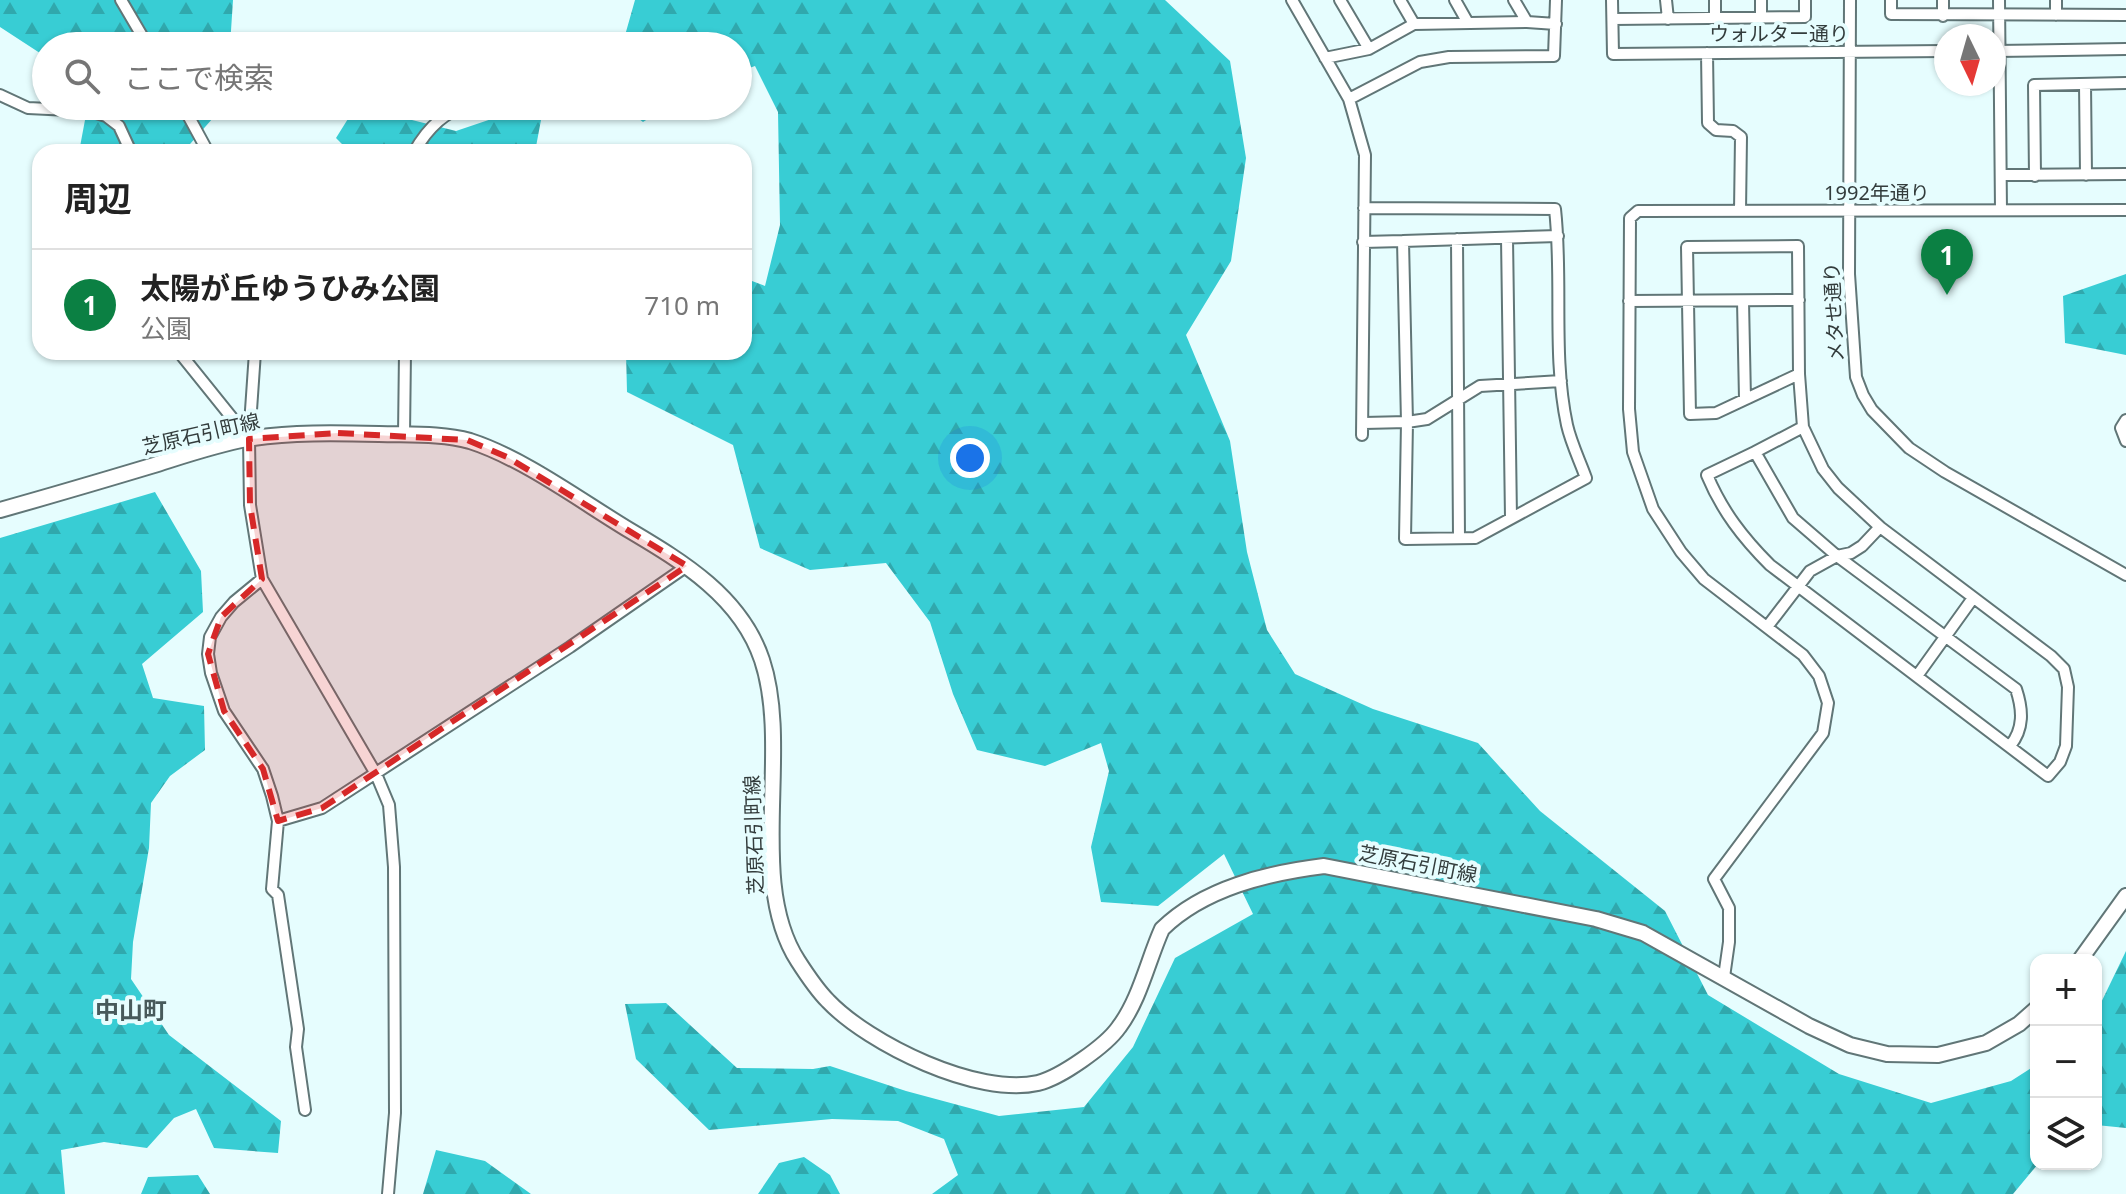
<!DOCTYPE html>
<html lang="ja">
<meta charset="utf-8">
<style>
body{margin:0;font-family:"Noto Sans","Noto Sans JP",sans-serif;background:#f6f6f6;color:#222}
.controls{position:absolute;right:24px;bottom:24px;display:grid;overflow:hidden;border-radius:16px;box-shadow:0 2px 6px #0004}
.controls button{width:72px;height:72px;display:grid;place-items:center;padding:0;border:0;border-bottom:2px solid #e0e0e0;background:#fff;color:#222;font:40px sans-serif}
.compass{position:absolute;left:1934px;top:24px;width:72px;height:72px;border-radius:50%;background:#fff;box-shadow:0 2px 6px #0004;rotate:175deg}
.you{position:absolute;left:970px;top:458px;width:28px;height:28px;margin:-20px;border:6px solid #fff;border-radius:50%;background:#1a73e8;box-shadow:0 0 0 12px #1a73e833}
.badge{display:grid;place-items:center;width:52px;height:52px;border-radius:50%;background:#0b8043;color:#fff;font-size:26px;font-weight:700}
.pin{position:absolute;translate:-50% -66px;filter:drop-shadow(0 2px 4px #0008)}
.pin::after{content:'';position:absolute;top:42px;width:28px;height:24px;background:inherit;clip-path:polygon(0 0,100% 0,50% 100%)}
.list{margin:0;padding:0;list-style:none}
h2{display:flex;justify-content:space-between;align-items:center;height:104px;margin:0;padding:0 32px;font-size:34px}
h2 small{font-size:26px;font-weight:400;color:#767676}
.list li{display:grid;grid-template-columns:52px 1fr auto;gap:24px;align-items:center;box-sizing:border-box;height:112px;padding:0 32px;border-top:2px solid #e0e0e0}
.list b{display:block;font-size:30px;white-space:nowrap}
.list p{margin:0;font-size:26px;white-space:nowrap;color:#767676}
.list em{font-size:26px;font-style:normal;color:#767676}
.icon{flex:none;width:44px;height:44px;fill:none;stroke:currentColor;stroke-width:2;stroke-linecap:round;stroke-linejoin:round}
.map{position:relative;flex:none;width:2126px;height:1194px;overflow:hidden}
.search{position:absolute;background:#fff;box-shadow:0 2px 6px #0004;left:32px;top:32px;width:720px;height:88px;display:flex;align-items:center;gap:20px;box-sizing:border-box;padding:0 28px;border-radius:44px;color:#767676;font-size:30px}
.panel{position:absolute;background:#fff;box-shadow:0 2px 6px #0004;left:32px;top:144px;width:720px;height:216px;border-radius:24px}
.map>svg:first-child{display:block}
.forest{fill:url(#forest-firs)}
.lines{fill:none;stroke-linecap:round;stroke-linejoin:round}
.minor-casing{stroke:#617677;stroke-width:14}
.major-casing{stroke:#617677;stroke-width:18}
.minor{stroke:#fff;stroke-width:10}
.major{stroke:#fff;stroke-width:14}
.marked{fill:#d62828;fill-opacity:0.2;stroke:#d62828;stroke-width:6;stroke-dasharray:16 10;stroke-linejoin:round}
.labels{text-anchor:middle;stroke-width:8;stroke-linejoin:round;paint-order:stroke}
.street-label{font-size:20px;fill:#333c3c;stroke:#e6fdfe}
.quarter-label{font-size:24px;font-weight:bold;fill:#475a5b;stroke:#e6fdfe}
</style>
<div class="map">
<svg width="2126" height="1194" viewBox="0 0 2126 1194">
<defs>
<pattern id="forest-firs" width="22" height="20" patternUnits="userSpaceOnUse" patternTransform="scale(2)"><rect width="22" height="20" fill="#38cdd4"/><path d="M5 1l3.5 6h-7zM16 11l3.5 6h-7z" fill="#30a8ad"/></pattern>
</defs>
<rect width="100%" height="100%" fill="#e6fdfe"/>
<path class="forest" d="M0 0H233L230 46H46V57L0 27Z
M635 0H1165L1230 61 1246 158 1231 261 1186 335 1230 441 1247 552 1267 630 1295 674 1373 709 1478 743 1540 811 1665 911 1708 995 1839 1074 1931 1103 2011 1081 2036 1065 2038 1164 2013 1194H932L958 1175 944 1139 898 1121 832 1119 709 1130 636 1059 625 1004 666 1003 737 1068 813 1069 830 1066 906 1091 999 1116 1084 1107 1133 1047 1175 958 1253 914 1224 854 1158 906 1101 902 1091 847 1109 771 1101 743 1045 766 977 750 953 694 930 622 886 563 810 570 760 548 733 445 627 392 626 352H744V278L765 286 780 225 778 112 755 66 738 72V46H622Z
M82 106H216L213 118 183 152H79L85 120Z
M356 106 456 131 530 106H599L541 120 535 152H350L336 138Z
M622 106H668L643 122Z
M2126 274V355L2065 343 2063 296Z
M155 492 201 571 203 612 142 664 153 698 204 706 205 750 170 776 151 803 149 848 133 942 131 979 169 1035 281 1121 278 1153 214 1148 196 1109 174 1118 147 1148 104 1142 61 1150 65 1194H0V538Z
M2126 951V1128L2096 1125V1013Z
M436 1150 485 1161 531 1194H423Z
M804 1157 830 1175 840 1194H758L779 1163Z
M198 1175 210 1194H141L148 1177Z"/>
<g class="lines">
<g class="minor-casing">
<path id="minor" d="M121 0 148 46
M1292 0 1349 99 1365 155 1362 435
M1340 0 1369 49
M1400 0 1414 24
M1455 0 1468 23
M1514 0 1527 22
M1612 0 1613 54 1946 51
M1666 0 1668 19
M1715 0V18
M1761 0V18
M1850 0 1849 274 1856 377 1863 395 1872 410 1909 448 1945 472 2126 575
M1891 0V14L2126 15
M1999 0 2001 210
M2056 0V15
M1943 16V0
M1613 19 1805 17V0
M1996 51 2126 49
M1707 53 1708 123 1716 130 1733 131 1741 137 1740 211
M1325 58 1369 49 1414 24 1527 22 1556 24
M2085 84 2086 175
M0 95 28 108 90 111 106 116 119 126 131 152
M1349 99 1420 62 1449 57 1554 56 1556 0
M183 106 208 152
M414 152C426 131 444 111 468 106
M2001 175 2126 174
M2035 176 2034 85 2126 83
M1364 208 1555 209C1563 280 1552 355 1567 425 1571 443 1580 461 1586 478L1475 538 1405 539 1407 422 1403 241 1558 236
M1507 238 1511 518
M1457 239 1459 538
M1363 242 1403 241
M1629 301 1799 300
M1743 301 1745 399
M179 352 249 439
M255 352 249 439 250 505 262 579 376 774 389 805 394 867 395 1113 388 1194
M1799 374 1716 413 1690 414 1687 247 1798 246 1799 374 1803 427
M2126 420 2121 428 2126 441
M1364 423 1407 422 1427 419 1480 386 1561 381
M1803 427 1823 469 1838 488 1880 527 1862 546 1851 553 1837 556 1793 518 1755 452Z
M404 435 405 352
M1755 452 1707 475C1722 511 1743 538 1770 565L2048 776 2060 762 2066 746 2068 687 2064 669 2051 656 1880 527
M262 579 234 602 221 617 210 637 208 654 211 673 224 711 263 769 272 796 278 821 272 889 278 895 298 1029 296 1047 305 1110
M1767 627 1810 571 1837 556 2016 689C2023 710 2024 729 2010 746
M1917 676 1973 598
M278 821 322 808 570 647 687 566
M1724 977 1729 942V908L1714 879 1823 733 1828 703 1819 676 1803 655 1704 579 1681 552 1653 509 1633 452 1629 409 1630 218 1638 211 2126 210"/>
</g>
<g class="major-casing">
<path id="major" d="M0 510C50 496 101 481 151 466 183 456 214 445 247 439 290 432 336 433 379 434 408 435 442 433 470 441 523 458 581 501 629 530 683 562 741 597 762 660 792 750 746 881 798 961 807 975 817 990 828 1001 869 1044 978 1097 1038 1083 1054 1079 1069 1069 1082 1060 1095 1051 1110 1040 1119 1027 1140 999 1148 960 1162 929 1204 888 1268 873 1324 866L1596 919 1643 933 1809 1026 1850 1045 1887 1054 1938 1055 1986 1043 2019 1024 2036 1009
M2080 960 2126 896"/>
</g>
<use href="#minor" class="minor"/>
<use href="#major" class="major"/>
</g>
<path class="marked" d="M338 433 467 440 507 457 687 566 322 808 278 821 263 769 224 711 208 654 221 617 262 579 250 505 249 439Z"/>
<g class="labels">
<g class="street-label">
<text x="1779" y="41">ウォルター通り</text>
<text x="1877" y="200">1992年通り</text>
<text transform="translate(1834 312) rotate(-93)" y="7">メタせ通り</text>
<text transform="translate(201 434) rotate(-13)" y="7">芝原石引町線</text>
<text transform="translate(754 835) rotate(-92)" y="7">芝原石引町線</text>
<text transform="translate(1418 864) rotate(11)" y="7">芝原石引町線</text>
</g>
<g class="quarter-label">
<text x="131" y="1019">中山町</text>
</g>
</g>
</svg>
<div class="controls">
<button>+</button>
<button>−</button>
<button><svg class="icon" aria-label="layers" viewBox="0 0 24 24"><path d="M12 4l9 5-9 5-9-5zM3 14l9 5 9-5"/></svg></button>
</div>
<svg class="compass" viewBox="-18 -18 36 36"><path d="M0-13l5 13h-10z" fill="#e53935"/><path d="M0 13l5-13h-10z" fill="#767676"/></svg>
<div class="you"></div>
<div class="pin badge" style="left:1947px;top:295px">1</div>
<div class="search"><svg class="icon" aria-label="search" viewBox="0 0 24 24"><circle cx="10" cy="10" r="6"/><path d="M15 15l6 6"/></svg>ここで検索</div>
<section class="panel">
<h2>周辺<small></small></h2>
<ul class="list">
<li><span class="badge">1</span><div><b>太陽が丘ゆうひみ公園</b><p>公園</p></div><em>710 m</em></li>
</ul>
</section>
</div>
